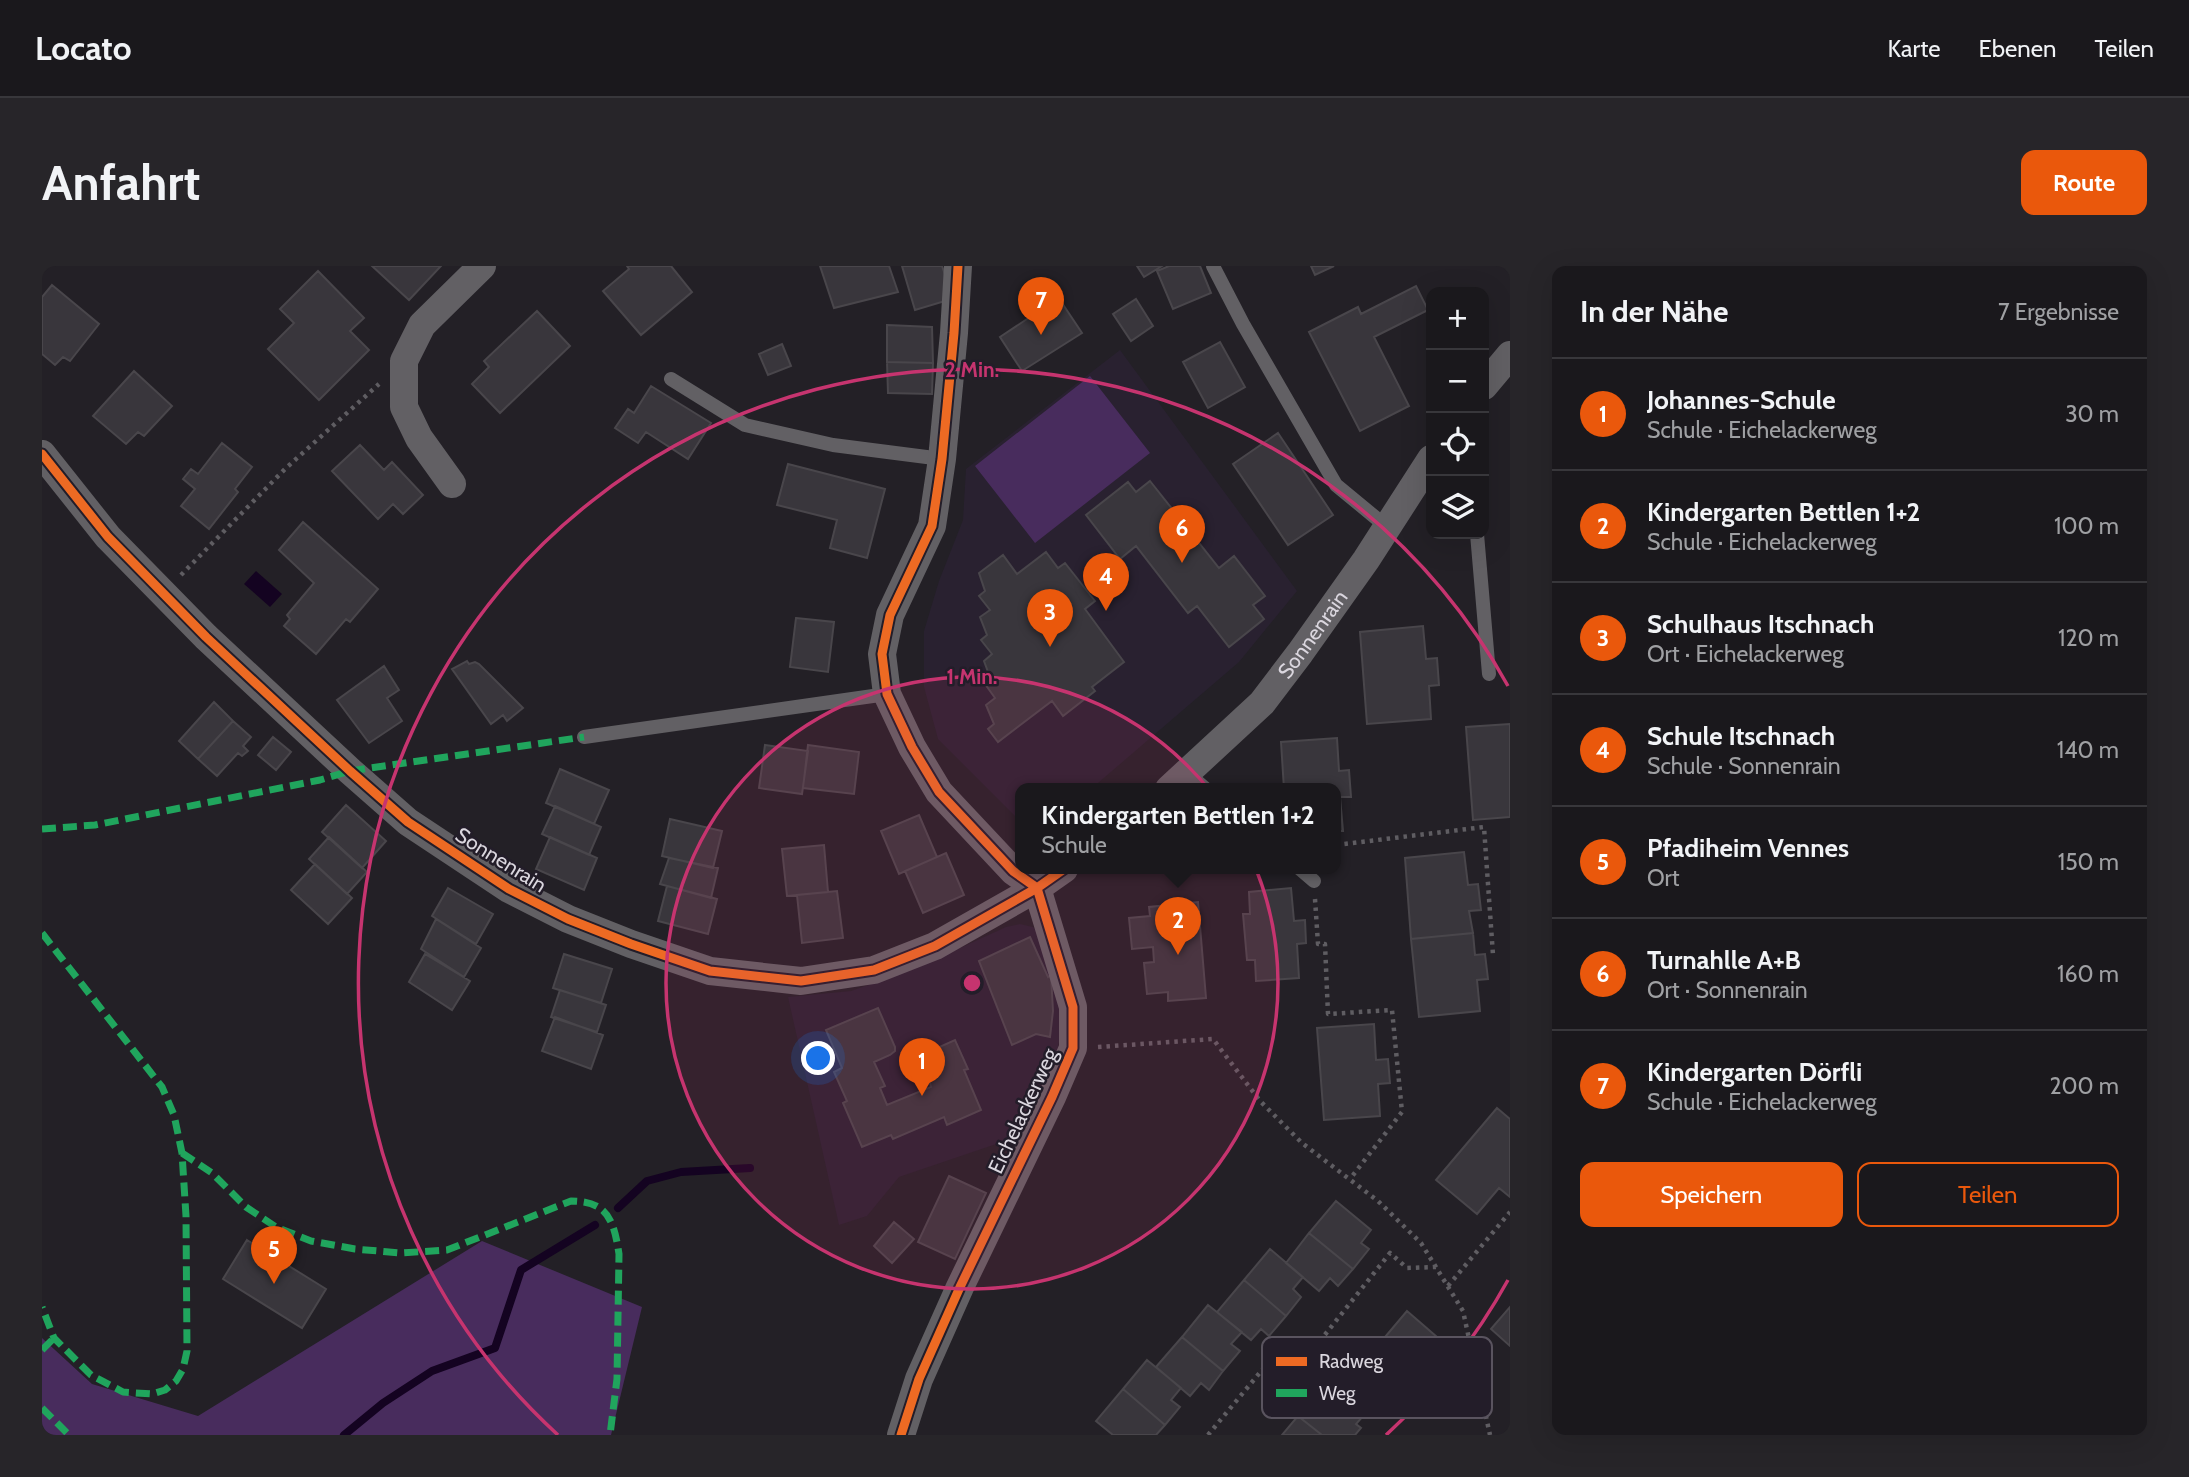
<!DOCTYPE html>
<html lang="de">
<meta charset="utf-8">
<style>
body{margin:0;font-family:Cabin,sans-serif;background:#272529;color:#f1f3f6}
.controls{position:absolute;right:21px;top:21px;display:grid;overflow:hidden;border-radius:14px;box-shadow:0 7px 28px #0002}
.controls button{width:63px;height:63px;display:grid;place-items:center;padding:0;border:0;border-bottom:2px solid #38373b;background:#1a181c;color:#f1f3f6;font:35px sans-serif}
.you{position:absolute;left:777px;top:793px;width:24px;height:24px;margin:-18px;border:5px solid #fff;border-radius:50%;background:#1a73e8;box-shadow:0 0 0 10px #1a73e833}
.badge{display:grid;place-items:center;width:46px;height:46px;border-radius:50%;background:#ea580c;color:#fff;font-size:23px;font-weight:700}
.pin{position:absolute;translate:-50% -58px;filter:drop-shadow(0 2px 4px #0008)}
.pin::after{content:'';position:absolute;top:37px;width:24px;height:21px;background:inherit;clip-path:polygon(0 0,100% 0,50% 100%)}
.popup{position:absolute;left:973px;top:517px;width:326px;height:91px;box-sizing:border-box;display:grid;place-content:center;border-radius:14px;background:#1a181c;filter:drop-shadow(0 2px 5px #0005);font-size:23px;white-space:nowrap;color:#9fa0a3}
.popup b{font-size:26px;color:#f1f3f6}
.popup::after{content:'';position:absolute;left:50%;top:100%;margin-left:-14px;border:14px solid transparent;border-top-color:#1a181c}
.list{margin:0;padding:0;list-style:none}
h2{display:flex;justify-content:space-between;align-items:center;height:91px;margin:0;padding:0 28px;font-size:30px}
h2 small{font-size:23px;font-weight:400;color:#9fa0a3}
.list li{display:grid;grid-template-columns:46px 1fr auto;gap:21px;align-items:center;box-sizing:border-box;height:112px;padding:0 28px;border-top:2px solid #38373b}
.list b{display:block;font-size:26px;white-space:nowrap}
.list p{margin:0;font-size:23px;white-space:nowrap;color:#9fa0a3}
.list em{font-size:23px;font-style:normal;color:#9fa0a3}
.actions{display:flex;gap:14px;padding:21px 28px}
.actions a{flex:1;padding:16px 0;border:2px solid #ea580c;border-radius:14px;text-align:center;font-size:24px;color:#ea580c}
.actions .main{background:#ea580c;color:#fff}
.icon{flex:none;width:38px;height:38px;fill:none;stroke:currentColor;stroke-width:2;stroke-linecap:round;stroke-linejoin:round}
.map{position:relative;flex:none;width:1468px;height:1169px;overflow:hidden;border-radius:14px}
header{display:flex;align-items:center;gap:42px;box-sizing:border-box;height:98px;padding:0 35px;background:#1a181c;border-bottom:2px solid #38373b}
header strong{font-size:33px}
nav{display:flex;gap:38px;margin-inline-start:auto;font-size:24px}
.intro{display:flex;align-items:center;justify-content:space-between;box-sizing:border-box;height:168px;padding:0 42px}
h1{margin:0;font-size:49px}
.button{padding:18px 32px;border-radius:14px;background:#ea580c;color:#fff;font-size:24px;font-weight:700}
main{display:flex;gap:42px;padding:0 42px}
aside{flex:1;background:#1a181c;border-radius:14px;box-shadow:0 7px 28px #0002}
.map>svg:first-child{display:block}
.built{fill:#292130}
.green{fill:#482c5d}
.water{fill:#140321}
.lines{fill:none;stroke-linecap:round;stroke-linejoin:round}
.stream{stroke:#140321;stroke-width:8}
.building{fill:#39363c;stroke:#49464b;stroke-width:2}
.path{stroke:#5f5d62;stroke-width:4.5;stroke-dasharray:3.5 5;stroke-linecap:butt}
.lane{stroke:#626064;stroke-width:14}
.street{stroke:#626064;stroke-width:28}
.quiet{stroke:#20a55d;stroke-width:7;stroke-dasharray:14 7;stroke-linecap:butt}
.cycleway-casing{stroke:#231d29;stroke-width:13}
.cycleway{stroke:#ed6a23;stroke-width:9}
.ring{fill:none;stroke:#c6346f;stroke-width:3.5}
.labels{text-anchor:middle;stroke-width:5;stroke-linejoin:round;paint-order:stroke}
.street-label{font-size:21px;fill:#dad6de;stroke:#231d29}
.key{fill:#231d29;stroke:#5a545f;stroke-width:2}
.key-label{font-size:19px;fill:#dad6de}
.centre{fill:#c6346f;stroke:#231d29;stroke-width:3.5}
.ring-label{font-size:21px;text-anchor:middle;font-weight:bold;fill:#c6346f;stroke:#231d29;stroke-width:5;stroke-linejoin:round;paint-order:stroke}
</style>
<header>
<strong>Locato</strong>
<nav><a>Karte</a><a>Ebenen</a><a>Teilen</a></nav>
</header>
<div class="intro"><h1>Anfahrt</h1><a class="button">Route</a></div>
<main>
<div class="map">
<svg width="1468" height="1169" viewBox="0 0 1468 1169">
<rect width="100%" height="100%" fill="#232026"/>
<path class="built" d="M1078 84 1255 325 1197 396 1049 523H978V555L896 473 882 421V365L897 315 921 254 924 203Z
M978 658 991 661 1003 674 1023 740 1015 788 969 873 857 911 825 950 797 959 746 731 809 725 872 703 964 661Z"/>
<path class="green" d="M1048 110 1108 187 993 277 933 200Z
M440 975 600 1041 569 1169H0V1072L50 1118 156 1150Z"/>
<path class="water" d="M214 305 240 328 228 341 202 318Z"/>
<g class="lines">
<path class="stream" d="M576 942 605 915 639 906 708 902
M302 1169 341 1137 390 1105 453 1082 479 1004 553 959"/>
</g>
<path class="building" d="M330 0H399L367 34Z
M585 0H629L650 26 599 69 561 25 587 3Z
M778 0H847L856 26 792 42Z
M860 0H900L904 12 903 35 873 44Z
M1095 0H1120L1102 11Z
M1127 0H1158L1169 27 1131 43 1115 5Z
M1269 0H1292L1273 9Z
M276 5 322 52 308 65 327 84 277 134 226 83 252 57 238 43Z
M10 19 57 58 28 95 21 91 13 99 0 88V31Z
M1374 20 1386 44 1332 71 1367 140 1318 165 1267 66 1316 41 1319 48Z
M1094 33 1111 60 1089 75 1071 48Z
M1018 34 1040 67 980 105 958 71 994 47 995 50Z
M495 45 528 80 458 147 430 118 447 101 442 95Z
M845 59 890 61 891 97 845 96Z
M1178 76 1203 121 1166 142 1141 96Z
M740 78 749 100 726 109 717 88Z
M845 96 891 97 890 128 846 127Z
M92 105 130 140 102 170 96 166 84 178 51 150Z
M609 120 669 157 646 193 604 166 596 177 573 162 586 143 592 147Z
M1236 167 1291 249 1246 279 1191 198Z
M180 177 210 201 193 223 196 226 167 263 139 240 153 223 141 213 149 203 156 208Z
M318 179 342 204 350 196 381 229 361 248 351 238 336 253 290 205Z
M746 198 843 223 825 292 788 282 795 254 735 239Z
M1108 215 1177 302 1192 290 1223 330 1211 339 1222 353 1187 381 1155 340 1146 347 1094 280 1078 293 1044 249 1086 216 1094 226Z
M261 256 336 323 308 356 304 353 274 388 242 360 248 353 245 349 272 317 237 284Z
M1004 286 1016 302 1023 297 1053 335 1043 343 1082 396 1050 421 1053 425 1021 450 1010 435 956 476 946 463 952 458 944 439 953 432 943 418 949 414 942 395 950 388 939 374 945 369 938 351 948 344 937 330 943 325 937 307 961 289 975 308Z
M754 352 792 356 786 406 748 401Z
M1381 360 1384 393 1395 392 1397 419 1387 420 1389 453 1325 458 1318 366Z
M425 395 427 398 433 396 437 398 481 442 465 455 461 449 449 458 410 403Z
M342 400 357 424 345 432 360 455 327 477 295 434Z
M172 436 191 455 156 493 137 475Z
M191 455 209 471 201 480 206 485 200 490 196 487 175 510 156 493Z
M1468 458V551L1431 554 1424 461Z
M231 471 249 486 234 504 216 489Z
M1295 472 1297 505 1307 504 1309 531H1298L1301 565H1294V523H1242L1239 476Z
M723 479 766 485 760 528 717 522Z
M766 479 817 486 812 528 761 522Z
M518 503 567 524 552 558 504 537Z
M304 539 344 575 320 602 280 566Z
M513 540 559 561 547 589 500 568Z
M877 549 895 591 857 608 839 565Z
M628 553 680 565 671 602 620 590Z
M287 571 325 606 305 628 267 593Z
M508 571 555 592 542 624 494 603Z
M782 579 786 626 745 630 740 583Z
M1422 586 1426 619 1436 618 1439 644 1427 645 1431 667 1369 673 1363 592Z
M904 587 922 629 881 647 863 605Z
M627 592 676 602 669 632 618 618Z
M273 598 310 632 286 658 249 624Z
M625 620 675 633 666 668 616 655Z
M406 622 451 648 434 678 390 650Z
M1249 622 1252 655 1263 654 1264 677 1255 678 1257 712 1214 715 1213 694H1205L1201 648H1208L1207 626Z
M795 625 801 672 760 677 755 629Z
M1156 636 1164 732 1126 735V726L1105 728 1102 697 1112 696 1111 681 1090 683 1087 652 1108 650 1107 641Z
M394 653 439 682 422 711 379 683Z
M1431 667 1433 689 1443 688 1446 713 1435 714 1438 745 1377 751 1369 673Z
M988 671 1006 711 1009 709 1011 745 1008 771 994 768 970 779 937 695Z
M383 688 428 715 410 744 367 716Z
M522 688 570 703 559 737 511 722Z
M518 724 564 739 555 766 509 751Z
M836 742 853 781V785L848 789 832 796 843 820 838 822 845 839 889 821 887 813 893 807 884 787 913 774 926 803 922 804 939 844 905 859 902 851 851 873 849 869 820 881 801 837 805 835 792 806 800 802 784 764Z
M513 751 561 769 549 803 500 785Z
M1332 758 1334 794 1346 793 1348 817 1336 818 1338 850 1282 854 1275 762Z
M1455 842 1468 853V931L1457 922 1435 948 1394 914Z
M907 910 944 927 913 993 876 976Z
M1294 935 1329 964 1319 977 1327 983 1311 1003 1267 967Z
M852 956 872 973 850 997 832 980Z
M1267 967 1311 1003 1296 1020 1288 1012 1277 1025 1244 997Z
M205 974 284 1023 260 1062 181 1013Z
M1228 983 1261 1011 1251 1023 1259 1031 1244 1050 1202 1014Z
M1202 1014 1244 1050 1227 1070 1219 1063 1209 1074 1175 1046Z
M1166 1039 1200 1066 1189 1078 1198 1085 1181 1105 1140 1071Z
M1468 1041V1080L1449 1063Z
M1365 1045 1403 1078 1396 1087 1400 1090 1387 1105 1382 1101 1375 1109 1338 1077Z
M1140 1071 1181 1105 1167 1124 1159 1117 1148 1130 1114 1101Z
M1338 1077 1375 1109 1370 1114 1376 1120 1363 1136 1358 1133 1350 1141 1312 1109Z
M1105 1094 1139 1122 1129 1134 1138 1141 1123 1159 1081 1123Z
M1282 1118 1321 1150 1314 1158 1319 1162 1313 1169H1280L1256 1150Z
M1081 1123 1123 1159 1114 1169H1071L1054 1155Z
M1256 1150 1280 1169H1240Z"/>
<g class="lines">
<path class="path" d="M139 309 243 203 337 118
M1294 579 1442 561 1451 689
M1273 633 1276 678H1283L1286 748 1350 744 1360 846 1308 913
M1056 781 1171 773 1218 835 1260 877 1336 935 1379 977 1421 1045 1448 1169
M1406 1020 1468 946
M1166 1169 1230 1092 1270 1085 1348 987 1365 1002 1394 1001"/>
<path class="lane" d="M1171 0 1201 58 1294 219 1345 261
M629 113 703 159 791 179 900 193
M1435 268 1447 408
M542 471 845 428
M1144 506 1164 523
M1258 603 1272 615"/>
<g class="street">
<path d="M1442 120 1468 89"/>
<path d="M0 188 66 271 164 371 308 505 366 556 467 623 526 653 589 678 668 705 759 715 832 704 893 680 995 622 1022 603"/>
<path d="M410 218 377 172 362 141V95L380 59 440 0"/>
<path id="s1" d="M1127 523 1220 437 1258 387 1324 294 1389 193"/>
<path d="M859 1169 877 1113 918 1021 1010 831 1031 782V741L995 622 971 605 897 526 870 481 845 428 840 388 848 349 890 260 900 193 912 67 916 0"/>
</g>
<path class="quiet" d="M0 563 53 559 278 514 308 505 542 471
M0 667 120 821 132 849 140 887 144 950 145 1085 141 1103 134 1115 123 1124 110 1128 81 1126 49 1109 12 1072 0 1041
M140 887 170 907 204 941 234 961 269 975 313 983 359 987 405 984 529 935C566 935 572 955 577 988L575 1113 568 1169
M0 1084 12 1072
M0 1142 27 1169"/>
<g class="cycleway-casing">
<path id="cycleway" d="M0 188 66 271 164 371 308 505 366 556 467 623 526 653 589 678 668 705 759 715 832 704 893 680 995 622 1022 603
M859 1169 877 1113 918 1021 1010 831 1031 782V741L995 622 971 605 897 526 870 481 845 428 840 388 848 349 890 260 900 193 912 67 916 0"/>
</g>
<use href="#cycleway" class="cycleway"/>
</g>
<circle cx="930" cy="717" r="306" fill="#c6346f" fill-opacity=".12"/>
<g class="ring">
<circle cx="930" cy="717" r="306"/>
<path d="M1466 1014A613 613 0 0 1 1344 1169M516 1169A613 613 0 1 1 1466 420"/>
</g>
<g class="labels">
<g class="street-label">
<text dy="7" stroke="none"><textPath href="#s1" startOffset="212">Sonnenrain</textPath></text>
<text transform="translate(459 594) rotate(32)" y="7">Sonnenrain</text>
<text transform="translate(981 845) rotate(-65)" y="7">Eichelackerweg</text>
</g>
</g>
<rect x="1220" y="1071" width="230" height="81" rx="10" class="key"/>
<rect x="1234" y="1091" width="31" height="9" fill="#ed6a23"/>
<rect x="1234" y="1123" width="31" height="8" fill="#20a55d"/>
<g class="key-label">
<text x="1277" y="1102">Radweg</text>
<text x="1277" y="1134">Weg</text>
</g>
<circle cx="930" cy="717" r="10" class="centre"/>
<g class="ring-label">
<text x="930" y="111">2 Min.</text>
<text x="930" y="418">1 Min.</text>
</g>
</svg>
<div class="controls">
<button>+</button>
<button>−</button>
<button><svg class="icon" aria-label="locate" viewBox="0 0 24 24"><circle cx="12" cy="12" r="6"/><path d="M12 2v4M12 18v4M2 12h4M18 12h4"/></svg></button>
<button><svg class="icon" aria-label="layers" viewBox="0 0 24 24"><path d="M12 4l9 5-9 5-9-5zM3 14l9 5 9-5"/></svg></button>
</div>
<div class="you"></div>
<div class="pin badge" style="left:880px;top:830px">1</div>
<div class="pin badge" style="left:1136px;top:689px">2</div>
<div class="popup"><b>Kindergarten Bettlen 1+2</b>Schule</div>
<div class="pin badge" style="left:1008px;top:381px">3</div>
<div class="pin badge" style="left:1064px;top:345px">4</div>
<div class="pin badge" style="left:232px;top:1018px">5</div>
<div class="pin badge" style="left:1140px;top:297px">6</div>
<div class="pin badge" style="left:999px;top:69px">7</div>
</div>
<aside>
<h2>In der Nähe<small>7 Ergebnisse</small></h2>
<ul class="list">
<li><span class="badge">1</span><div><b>Johannes-Schule</b><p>Schule · Eichelackerweg</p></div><em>30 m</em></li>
<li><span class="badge">2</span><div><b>Kindergarten Bettlen 1+2</b><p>Schule · Eichelackerweg</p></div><em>100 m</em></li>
<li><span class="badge">3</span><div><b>Schulhaus Itschnach</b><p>Ort · Eichelackerweg</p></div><em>120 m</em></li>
<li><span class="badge">4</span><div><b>Schule Itschnach</b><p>Schule · Sonnenrain</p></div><em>140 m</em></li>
<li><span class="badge">5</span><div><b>Pfadiheim Vennes</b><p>Ort</p></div><em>150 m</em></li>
<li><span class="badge">6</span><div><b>Turnahlle A+B</b><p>Ort · Sonnenrain</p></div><em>160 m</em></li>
<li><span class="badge">7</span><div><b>Kindergarten Dörfli</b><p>Schule · Eichelackerweg</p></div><em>200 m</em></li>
</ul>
<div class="actions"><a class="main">Speichern</a><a>Teilen</a></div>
</aside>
</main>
